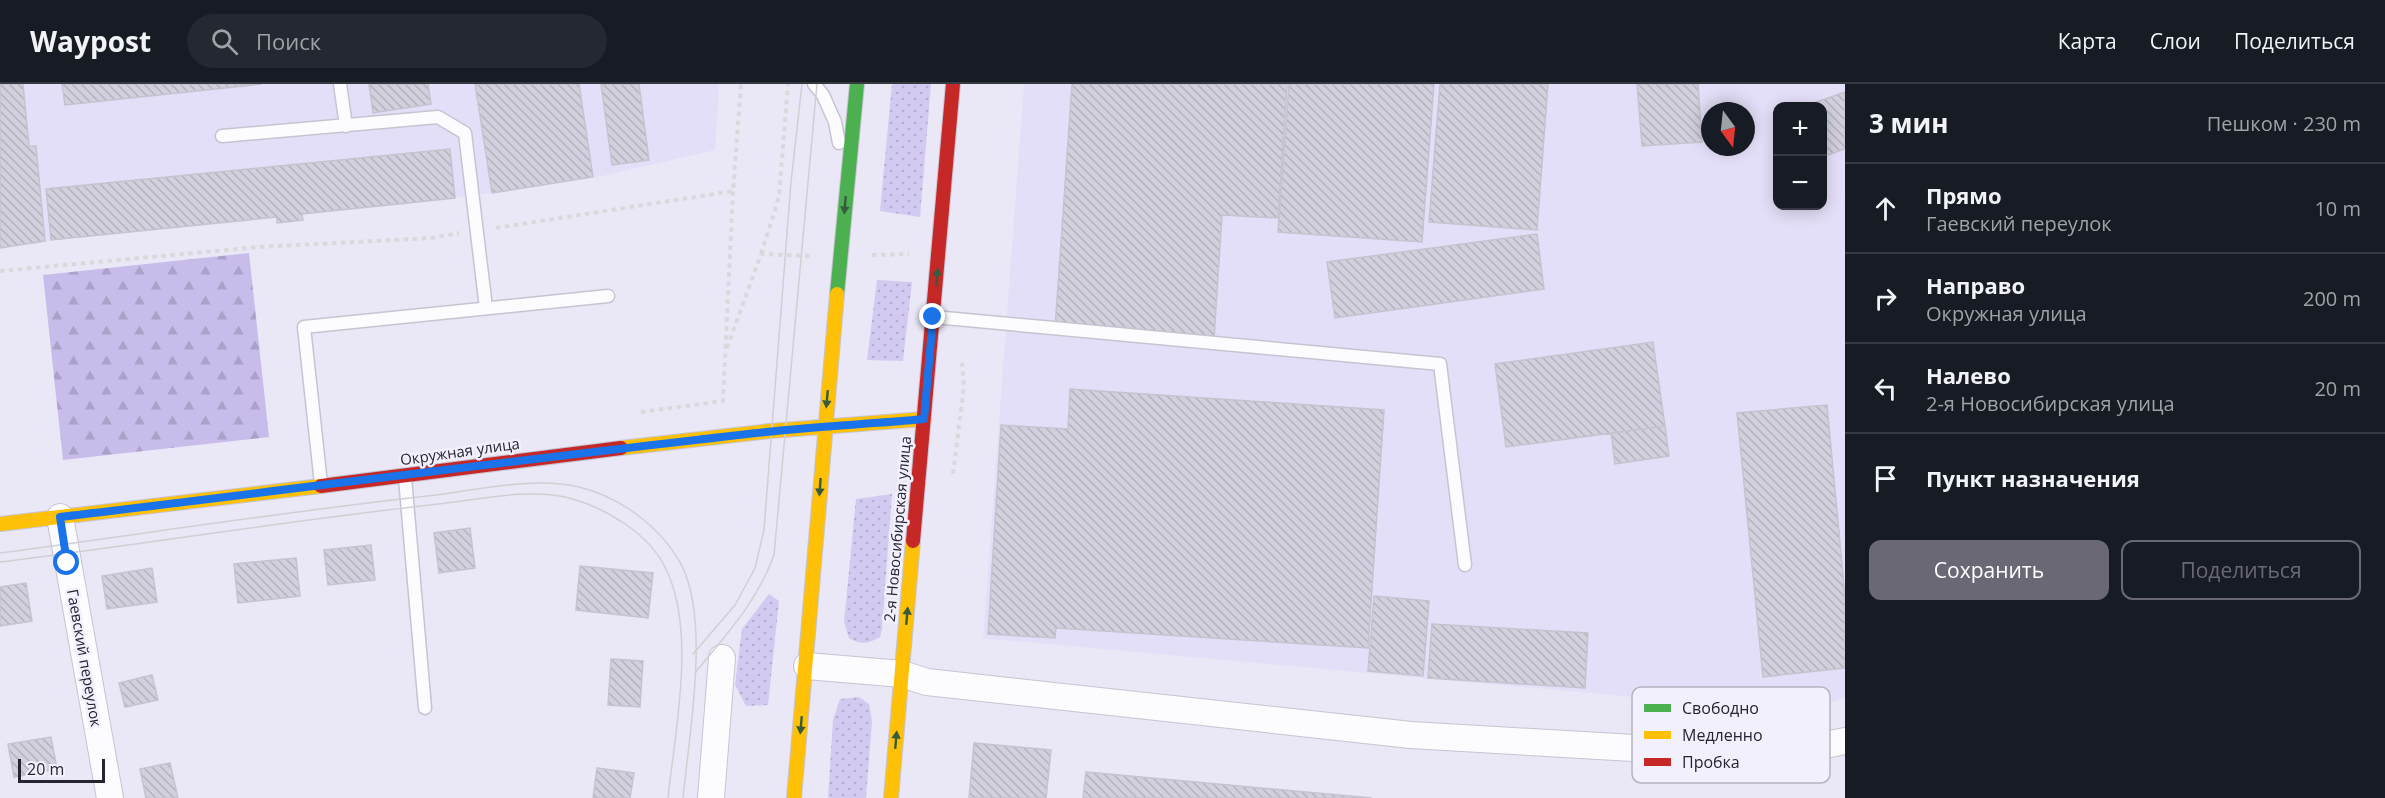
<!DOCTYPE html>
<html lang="ru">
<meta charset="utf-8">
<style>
body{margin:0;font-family:"Open Sans",sans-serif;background:#242831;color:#f1f3f6}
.controls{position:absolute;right:18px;top:18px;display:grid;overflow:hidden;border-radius:12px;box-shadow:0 3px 15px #0003}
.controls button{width:54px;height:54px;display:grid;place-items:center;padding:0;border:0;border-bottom:2px solid #363941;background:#171b24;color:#f1f3f6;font:30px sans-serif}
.compass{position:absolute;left:1701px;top:18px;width:54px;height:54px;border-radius:50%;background:#171b24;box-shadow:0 3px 15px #0003;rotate:165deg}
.scale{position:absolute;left:18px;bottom:15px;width:87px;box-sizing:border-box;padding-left:6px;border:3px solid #272431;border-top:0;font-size:16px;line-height:21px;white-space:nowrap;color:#272431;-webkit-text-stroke:4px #f3f0fe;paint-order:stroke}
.stop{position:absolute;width:18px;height:18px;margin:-14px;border:4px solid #1a73e8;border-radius:50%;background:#fff}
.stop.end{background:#1a73e8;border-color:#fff;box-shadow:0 2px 6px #0008}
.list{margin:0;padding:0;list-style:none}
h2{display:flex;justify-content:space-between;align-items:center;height:78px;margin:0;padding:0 24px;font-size:26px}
h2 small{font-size:20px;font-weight:400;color:#9ea1a6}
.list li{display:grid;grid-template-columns:39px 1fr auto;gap:18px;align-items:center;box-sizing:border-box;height:90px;padding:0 24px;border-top:2px solid #363941}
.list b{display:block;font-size:22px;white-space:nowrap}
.list p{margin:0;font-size:20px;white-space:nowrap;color:#9ea1a6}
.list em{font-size:20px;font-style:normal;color:#9ea1a6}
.actions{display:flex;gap:12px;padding:18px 24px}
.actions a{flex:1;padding:14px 0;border:2px solid #6b6876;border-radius:12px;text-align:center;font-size:21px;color:#6b6876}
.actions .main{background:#6b6876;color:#fff}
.icon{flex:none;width:33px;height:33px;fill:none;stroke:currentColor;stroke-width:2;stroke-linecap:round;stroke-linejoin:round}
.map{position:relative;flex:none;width:1845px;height:714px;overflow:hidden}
header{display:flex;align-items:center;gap:36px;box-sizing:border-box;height:84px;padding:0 30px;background:#171b24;border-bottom:2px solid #363941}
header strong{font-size:28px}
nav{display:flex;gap:33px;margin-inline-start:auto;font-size:21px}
.search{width:420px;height:54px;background:#242831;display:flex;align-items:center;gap:15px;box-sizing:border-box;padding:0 21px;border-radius:33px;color:#9ea1a6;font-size:22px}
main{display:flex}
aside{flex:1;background:#171b24}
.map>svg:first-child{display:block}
.built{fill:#e4dff8;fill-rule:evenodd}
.grass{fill:url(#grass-dots)}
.forest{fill:url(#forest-firs)}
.building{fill:url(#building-back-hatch);stroke:#c6c3d0;stroke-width:1.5}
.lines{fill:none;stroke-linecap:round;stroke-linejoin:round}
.lane-casing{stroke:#c7c4d1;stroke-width:15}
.street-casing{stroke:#c7c4d1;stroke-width:28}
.fast-casing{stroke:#c7c4d1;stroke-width:16}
.slow-casing{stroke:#c7c4d1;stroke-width:16}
.jam-casing{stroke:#c7c4d1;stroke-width:16}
.path{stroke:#d9d9dc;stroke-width:4;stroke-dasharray:4.5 4.5;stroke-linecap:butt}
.lane{stroke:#fcfbfe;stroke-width:12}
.street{stroke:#fcfbfe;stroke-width:26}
.fast{stroke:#4caf50;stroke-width:14}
.slow{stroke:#ffc107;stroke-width:14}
.jam{stroke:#c62828;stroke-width:14}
.tram{stroke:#d0cfd3;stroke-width:1.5}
.oneway{fill:#365c3d}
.route{stroke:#1a73e8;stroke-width:8}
.labels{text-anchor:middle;stroke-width:5;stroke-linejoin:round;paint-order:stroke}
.street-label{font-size:15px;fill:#272431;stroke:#f3f0fe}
.key{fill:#f3f0fe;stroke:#b6b3c0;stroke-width:1.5}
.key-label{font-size:16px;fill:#272431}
</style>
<header>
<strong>Waypost</strong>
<div class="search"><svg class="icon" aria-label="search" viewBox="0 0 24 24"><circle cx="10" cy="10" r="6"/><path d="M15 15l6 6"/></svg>Поиск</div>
<nav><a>Карта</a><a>Слои</a><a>Поделиться</a></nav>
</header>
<main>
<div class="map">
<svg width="1845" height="714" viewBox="0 0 1845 714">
<defs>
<pattern id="grass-dots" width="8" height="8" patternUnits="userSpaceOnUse" patternTransform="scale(1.5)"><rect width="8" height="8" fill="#d3caf2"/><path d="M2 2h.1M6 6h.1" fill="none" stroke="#b5add0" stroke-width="1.8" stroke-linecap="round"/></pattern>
<pattern id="forest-firs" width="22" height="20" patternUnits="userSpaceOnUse" patternTransform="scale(1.5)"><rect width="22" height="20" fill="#c8bdea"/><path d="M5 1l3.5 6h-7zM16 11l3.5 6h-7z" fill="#aca2c9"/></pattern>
<pattern id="building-back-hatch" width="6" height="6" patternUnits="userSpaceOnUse" patternTransform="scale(1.5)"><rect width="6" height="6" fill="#d3d0de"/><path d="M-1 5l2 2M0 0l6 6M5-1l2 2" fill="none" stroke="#b5b2bf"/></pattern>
</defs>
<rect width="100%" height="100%" fill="#eae7f6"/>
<path class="built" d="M0 0H719L715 66 598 93 455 114 51 156 0 164Z
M1024 0H1845V614L1799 628 983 554ZM1778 22H1822V122H1778ZM1710 27H1746V63H1710Z"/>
<path class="grass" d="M892 0H931L920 133 880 127Z
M877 196 912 198 903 277 867 276Z
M892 410 882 545 880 553C868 560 860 561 849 554L844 538 856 415Z
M769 510 779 517 768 621 746 622 735 601 742 545Z
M859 613 869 620 872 637 866 714H828L833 636 840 615Z"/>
<path class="forest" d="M249 169 269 353 63 376 43 191Z"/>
<path class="building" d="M0 0H23L29 62H36L45 157 0 164Z
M62 0H262L65 21Z
M369 0H428L431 20 373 29Z
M475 0H579L593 93 492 109Z
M601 0H639L649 76 612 81Z
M1072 0H1287L1278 134 1222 131 1214 255 1055 245Z
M1289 0H1434L1422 158 1278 148Z
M1440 0H1548L1537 146 1429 138Z
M1637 0H1698L1702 58 1642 62Z
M1845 8V65L1822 73V22H1805Z
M450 65 455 114 302 130 303 136 277 139V133L51 156 46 105Z
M1537 150 1544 205 1335 234 1327 178Z
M1653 258 1665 342 1506 363 1495 280Z
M1070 305 1384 326 1368 564 1056 544 1055 554 988 550 1001 341 1068 345Z
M1827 321 1845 512V584L1763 593 1737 329Z
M1665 342 1669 372 1615 380 1611 349Z
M470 444 475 484 439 489 434 449Z
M371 461 375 496 328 501 324 466Z
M296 474 300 512 238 519 234 480Z
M580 482 653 489 648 534 576 526Z
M152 484 157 518 107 525 102 492Z
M26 499 32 537 0 542V503Z
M1374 512 1429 517 1423 592 1368 587Z
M1432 540 1588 549 1585 604 1428 594Z
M611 575 643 577 640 623 608 621Z
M152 591 158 616 125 623 119 599Z
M51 653 57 685 14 693 8 660Z
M974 659 1051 666 1046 714H969Z
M170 679 178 714H146L140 685Z
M597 684 634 689 630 714H593Z
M1086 688 1372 714H1083Z"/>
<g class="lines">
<g class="lane-casing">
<path id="lane" d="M340 0 346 42
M814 0 823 11 835 38 839 59
M222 52 438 33 465 49 486 224
M934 233 1440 280 1465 481
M405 394 425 624
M321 400 304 243 608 212"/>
</g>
<g class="street-casing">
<path id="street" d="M60 433 110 714
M807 582 902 590 927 598 1411 651 1770 672 1845 657
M711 714 722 574"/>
</g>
<g class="fast-casing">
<path id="fast" d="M837 210 857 0"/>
</g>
<g class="slow-casing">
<path id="slow" d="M621 364 770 347 924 335
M0 440 321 402
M794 714 837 210
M891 714 913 457"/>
</g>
<g class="jam-casing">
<path id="jam" d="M321 402 621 364
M913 457 953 0"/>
</g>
<path class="path" d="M496 144 733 107 741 0
M761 170 779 113 788 0
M872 171 909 170
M0 187 259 163 432 154 459 149
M727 264 761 170 810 172
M641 328 723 317 733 107
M953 390 964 302 962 279"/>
<use href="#lane" class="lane"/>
<use href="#street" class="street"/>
<use href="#fast" class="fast"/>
<use href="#slow" class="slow"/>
<use href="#jam" class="jam"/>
<path class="tram" d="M0 469C142 450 284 428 427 412 473 407 533 392 579 403 621 413 662 444 682 482 710 539 689 651 683 714
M0 478C143 460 287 437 430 421 472 417 529 403 569 414 606 424 648 449 665 483 697 546 675 646 668 714
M693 570 735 521 755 484 764 446 791 98 802 0
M695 589C726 551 757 518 774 471L817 0"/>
</g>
<defs><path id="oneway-solid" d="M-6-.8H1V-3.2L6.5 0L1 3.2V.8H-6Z" transform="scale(1.5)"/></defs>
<g class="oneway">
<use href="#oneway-solid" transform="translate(845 121) rotate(95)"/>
<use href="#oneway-solid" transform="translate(937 193) rotate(-85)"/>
<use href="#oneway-solid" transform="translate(827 315) rotate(95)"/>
<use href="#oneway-solid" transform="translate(820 403) rotate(94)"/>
<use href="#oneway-solid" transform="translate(907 532) rotate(-85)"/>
<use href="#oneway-solid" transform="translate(801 641) rotate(95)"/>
<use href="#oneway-solid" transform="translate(896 656) rotate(-85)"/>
</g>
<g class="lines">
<path class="route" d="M67 479 60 433C296 405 531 374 766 348 819 342 872 340 924 335L933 233"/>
</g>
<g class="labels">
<g class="street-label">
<text transform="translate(460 368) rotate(-8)" y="5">Окружная улица</text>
<text transform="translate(898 445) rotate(-85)" y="5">2-я Новосибирская улица</text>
<text transform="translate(84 574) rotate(80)" y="5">Гаевский переулок</text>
</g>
</g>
<rect x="1632" y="603" width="198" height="96" rx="9" class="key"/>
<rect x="1644" y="620" width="27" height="8" fill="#4caf50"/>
<rect x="1644" y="647" width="27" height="8" fill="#ffc107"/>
<rect x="1644" y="674" width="27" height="8" fill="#c62828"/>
<g class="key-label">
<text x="1682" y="630">Свободно</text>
<text x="1682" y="657">Медленно</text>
<text x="1682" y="684">Пробка</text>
</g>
</svg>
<div class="controls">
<button>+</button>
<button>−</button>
</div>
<svg class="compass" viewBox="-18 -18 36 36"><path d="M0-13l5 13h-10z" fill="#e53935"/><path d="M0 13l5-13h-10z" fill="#9ea1a6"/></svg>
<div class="scale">20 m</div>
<div class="stop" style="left:67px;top:479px"></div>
<div class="stop end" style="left:933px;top:233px"></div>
</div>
<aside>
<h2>3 мин<small>Пешком · 230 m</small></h2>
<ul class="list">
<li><svg class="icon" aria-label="ahead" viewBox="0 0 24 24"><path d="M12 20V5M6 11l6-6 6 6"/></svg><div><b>Прямо</b><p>Гаевский переулок</p></div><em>10 m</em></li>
<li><svg class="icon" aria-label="right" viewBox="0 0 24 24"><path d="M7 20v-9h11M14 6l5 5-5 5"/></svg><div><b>Направо</b><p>Окружная улица</p></div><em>200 m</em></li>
<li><svg class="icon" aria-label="left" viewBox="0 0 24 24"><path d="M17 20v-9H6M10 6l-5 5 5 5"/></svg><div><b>Налево</b><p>2-я Новосибирская улица</p></div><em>20 m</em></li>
<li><svg class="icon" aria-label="arrive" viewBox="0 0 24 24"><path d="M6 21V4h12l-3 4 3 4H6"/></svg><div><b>Пункт назначения</b></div></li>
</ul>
<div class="actions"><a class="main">Сохранить</a><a>Поделиться</a></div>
</aside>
</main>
